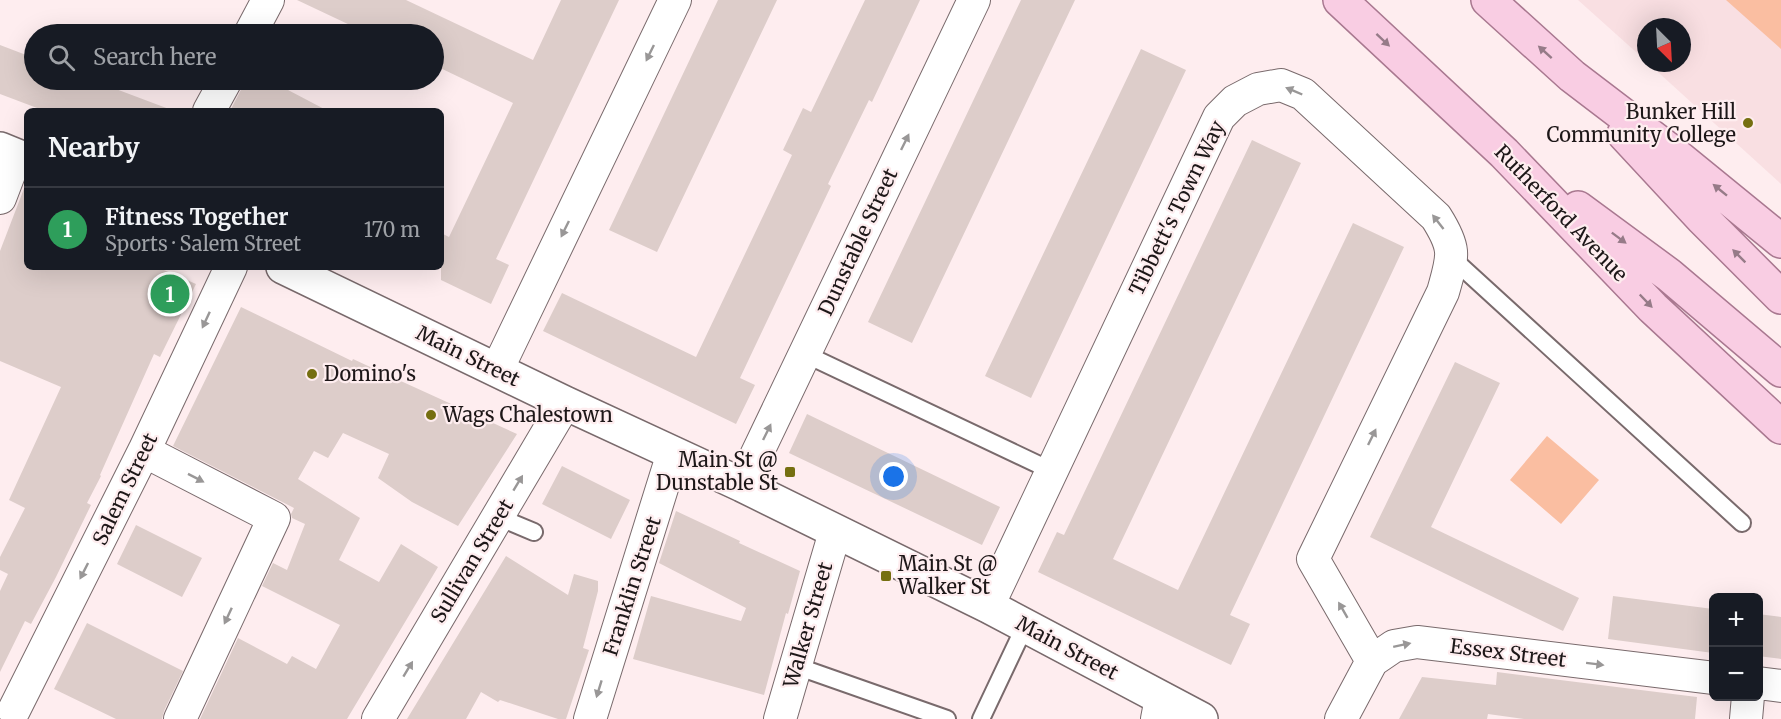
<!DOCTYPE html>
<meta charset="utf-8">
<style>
body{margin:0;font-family:Merriweather,serif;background:#20242c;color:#f1f3f6}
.controls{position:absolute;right:18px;bottom:18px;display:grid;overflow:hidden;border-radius:9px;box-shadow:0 6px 24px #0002}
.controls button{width:54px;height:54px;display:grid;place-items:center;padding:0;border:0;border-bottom:2px solid #363941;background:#171b24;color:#f1f3f6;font:30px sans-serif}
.compass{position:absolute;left:1637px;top:18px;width:54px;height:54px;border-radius:50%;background:#171b24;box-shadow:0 6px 24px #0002;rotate:156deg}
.you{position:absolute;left:894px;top:477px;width:21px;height:21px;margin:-15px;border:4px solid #fff;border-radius:50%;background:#1a73e8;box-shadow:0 0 0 9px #1a73e833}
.badge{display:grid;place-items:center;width:39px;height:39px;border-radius:50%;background:#2563eb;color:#fff;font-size:20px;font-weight:700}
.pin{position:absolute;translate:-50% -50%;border:3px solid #fff;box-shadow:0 2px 6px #0006}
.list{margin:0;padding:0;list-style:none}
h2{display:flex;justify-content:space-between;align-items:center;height:78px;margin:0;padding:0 24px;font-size:26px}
h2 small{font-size:20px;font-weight:400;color:#9ea1a6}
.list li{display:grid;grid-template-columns:39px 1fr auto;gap:18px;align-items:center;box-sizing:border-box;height:84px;padding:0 24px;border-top:2px solid #363941}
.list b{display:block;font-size:22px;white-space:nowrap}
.list p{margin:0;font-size:20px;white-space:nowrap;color:#9ea1a6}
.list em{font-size:20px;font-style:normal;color:#9ea1a6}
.icon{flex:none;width:33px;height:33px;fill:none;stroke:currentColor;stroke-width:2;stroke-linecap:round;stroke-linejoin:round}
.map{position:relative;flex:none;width:1781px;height:719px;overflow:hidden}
.search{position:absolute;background:#171b24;box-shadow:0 6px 24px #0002;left:24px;top:24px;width:420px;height:66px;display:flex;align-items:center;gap:15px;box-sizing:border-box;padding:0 21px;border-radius:33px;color:#9ea1a6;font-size:22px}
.panel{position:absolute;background:#171b24;box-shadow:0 6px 24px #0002;left:24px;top:108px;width:420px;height:162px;border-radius:9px}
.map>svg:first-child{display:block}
.built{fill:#f9dfe2}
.green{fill:#fabea1}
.building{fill:#ddcdca}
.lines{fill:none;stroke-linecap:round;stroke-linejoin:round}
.lane-casing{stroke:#796a6c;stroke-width:20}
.street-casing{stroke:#796a6c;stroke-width:34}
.secondary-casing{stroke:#796a6c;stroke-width:36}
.primary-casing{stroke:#a97890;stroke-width:36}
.lane{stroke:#fff;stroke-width:16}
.street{stroke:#fff;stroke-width:32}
.secondary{stroke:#fff;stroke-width:33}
.primary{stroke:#f9cde3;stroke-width:33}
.oneway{fill:#967b88}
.oneway2{fill:#999797}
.poi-dot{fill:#756f10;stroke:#feedef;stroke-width:2}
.labels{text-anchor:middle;stroke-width:4.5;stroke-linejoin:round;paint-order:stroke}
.poi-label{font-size:20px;fill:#1d1718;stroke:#feedef;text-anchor:start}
.street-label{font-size:20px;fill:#1d1718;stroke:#feedef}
</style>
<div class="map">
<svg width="1781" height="719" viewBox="0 0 1781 719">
<rect width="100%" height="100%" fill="#feedef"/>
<path class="built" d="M1578 0H1781V184L1648 63H1682V27H1646V61Z"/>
<path class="green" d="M1726 0H1781V49Z
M1547 436 1599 480 1561 524 1510 480Z"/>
<path class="building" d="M297 0H406L533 60 561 0H619L496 259 509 265 491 304 441 280V233L449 237 513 103 434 65V34H369Z
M718 0H777L657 252 609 230Z
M865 0H920L872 102 869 100 828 184 831 186 740 378 755 385 736 424 543 331 562 293 696 357 792 155 783 150 803 108 811 112Z
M1021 0H1075L912 343 868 322Z
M0 45 34 58V80H92L169 109V111H45L0 94Z
M1141 49 1186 70 1031 398 985 376Z
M246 80H269L328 111H230Z
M1252 140 1301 163 1113 559 1178 590 1353 223 1404 247 1230 615 1250 624 1231 665 1038 572 1057 532 1064 535Z
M25 186H27V267H157L196 284 160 357 154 354 100 475 101 476 87 503 91 505 56 577 31 624 25 621 0 672V591L8 574 0 570V557L25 508 9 500 61 387 0 361V251Z
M241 307 352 361 353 359 381 372 517 434 458 526 412 502 378 478 389 454 343 433 328 458 314 451 298 479 360 518 339 560 379 582 401 544 438 567 347 719H200L238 638 287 664 292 656 316 669 340 625 262 586 273 563 287 570 305 524 292 518 291 514 294 508 173 446Z
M1455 362 1500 383 1431 527 1579 598 1563 631 1370 537Z
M807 414 1000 507 982 545 789 453Z
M562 466 630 500 611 539 542 504Z
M676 511 740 541 739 543 800 571 788 614 786 613 764 695 633 659 651 596 741 621 746 608 659 563Z
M136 525 202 558 182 597 117 564Z
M506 556 568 595 574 574 598 581V591L583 648 589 650 566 719H558L500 700 498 702 481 692 466 719H407Z
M1613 596 1713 609V653L1608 639Z
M1758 614 1781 617V659L1758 656Z
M87 623 183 671 164 711 162 719H116L54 689Z
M1497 672 1697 697 1695 719H1524L1488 714 1487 719H1399L1422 677 1496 685Z"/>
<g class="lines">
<g class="lane-casing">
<path id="lane" d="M1452 258 1742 523
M805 354 1052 471
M498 517 534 532
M796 666 947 719
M981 719 1025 626"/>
</g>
<g class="street-casing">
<path id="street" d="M250 34 268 0
M209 111 226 80
M0 198 16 156
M497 370 675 0
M144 451 274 518 180 719
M742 485 974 0
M988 606 1219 117 1235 101 1258 89 1281 85 1303 94 1436 217C1457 250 1453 256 1443 292L1313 559 1372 661
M1758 683 1781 686
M14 710 144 451 231 267
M378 719 565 403
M590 719 673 453
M780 719 835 532
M1157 719 1161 698
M1341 719 1372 661 1394 646 1417 642 1714 678
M1746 719 1748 696"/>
</g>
<g class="secondary-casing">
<path id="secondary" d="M0 149 27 160
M283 267 565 403 742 485 988 606 1201 719"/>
</g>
<g class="primary-casing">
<path id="primary" d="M1340 0 1504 153 1653 308 1781 427
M1488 0 1572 76 1673 153 1781 241
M1624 134 1702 218 1781 297
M1578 208 1669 275 1781 370"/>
</g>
<use href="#lane" class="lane"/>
<use href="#street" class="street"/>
<use href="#secondary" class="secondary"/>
<use href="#primary" class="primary"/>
</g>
<defs><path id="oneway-solid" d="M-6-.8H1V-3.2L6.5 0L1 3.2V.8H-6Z" transform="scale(1.5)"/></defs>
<g class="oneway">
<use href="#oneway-solid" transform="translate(1383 40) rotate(43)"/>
<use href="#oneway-solid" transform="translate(1545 52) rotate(-138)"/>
<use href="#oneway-solid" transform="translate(1720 190) rotate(-141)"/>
<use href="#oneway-solid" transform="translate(1619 238) rotate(37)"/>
<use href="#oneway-solid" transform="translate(1739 256) rotate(-135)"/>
<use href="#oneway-solid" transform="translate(1646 301) rotate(46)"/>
</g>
<g class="oneway2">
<use href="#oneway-solid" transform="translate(650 53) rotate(116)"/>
<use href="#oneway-solid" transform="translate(1294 91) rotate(-157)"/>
<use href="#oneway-solid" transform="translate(905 142) rotate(-64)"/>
<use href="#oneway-solid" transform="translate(1438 222) rotate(-128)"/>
<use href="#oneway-solid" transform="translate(565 229) rotate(116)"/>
<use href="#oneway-solid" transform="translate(206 320) rotate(115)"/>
<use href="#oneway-solid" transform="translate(767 432) rotate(-64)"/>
<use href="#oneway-solid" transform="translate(1372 437) rotate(-64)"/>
<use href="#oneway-solid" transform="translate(196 478) rotate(27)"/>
<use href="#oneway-solid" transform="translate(518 483) rotate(-59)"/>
<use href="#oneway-solid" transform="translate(84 571) rotate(117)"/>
<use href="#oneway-solid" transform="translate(1343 610) rotate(-120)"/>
<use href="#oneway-solid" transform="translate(228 616) rotate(115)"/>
<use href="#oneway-solid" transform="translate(1402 645) rotate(-12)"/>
<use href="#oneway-solid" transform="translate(1595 664) rotate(7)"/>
<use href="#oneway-solid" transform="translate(408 669) rotate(-59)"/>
<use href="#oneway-solid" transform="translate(599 689) rotate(107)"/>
</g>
<g class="poi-dot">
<circle cx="1748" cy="123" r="6"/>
<circle cx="312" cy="374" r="6"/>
<circle cx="431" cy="415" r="6"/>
<rect x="784" y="466" width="12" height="12" rx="3"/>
<rect x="880" y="570" width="12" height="12" rx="3"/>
</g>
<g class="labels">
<g class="poi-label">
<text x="1736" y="119" text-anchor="end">Bunker Hill<tspan x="1736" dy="23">Community College</tspan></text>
<text x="324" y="381">Domino's</text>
<text x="443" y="422">Wags Chalestown</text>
<text x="778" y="467" text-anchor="end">Main St @<tspan x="778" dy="23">Dunstable St</tspan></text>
<text x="898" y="571">Main St @<tspan x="898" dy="23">Walker St</tspan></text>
</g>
<g class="street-label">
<text transform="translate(1177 208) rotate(-64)" y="7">Tibbett's Town Way</text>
<text transform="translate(1561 213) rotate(46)" y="7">Rutherford Avenue</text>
<text transform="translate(858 242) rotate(-65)" y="7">Dunstable Street</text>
<text transform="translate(468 356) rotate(26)" y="7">Main Street</text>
<text transform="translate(125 489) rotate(-64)" y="7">Salem Street</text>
<text transform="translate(472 561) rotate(-59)" y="7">Sullivan Street</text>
<text transform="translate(632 586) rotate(-72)" y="7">Franklin Street</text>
<text transform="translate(808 625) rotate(-74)" y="7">Walker Street</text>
<text transform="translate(1067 648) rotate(28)" y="7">Main Street</text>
<text transform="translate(1508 653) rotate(7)" y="7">Essex Street</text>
</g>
</g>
</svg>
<div class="controls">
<button>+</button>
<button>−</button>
</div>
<svg class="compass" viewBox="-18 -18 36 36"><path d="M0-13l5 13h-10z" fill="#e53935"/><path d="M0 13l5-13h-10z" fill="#9ea1a6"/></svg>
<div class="you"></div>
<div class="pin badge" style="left:170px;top:294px;background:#2e9e5b">1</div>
<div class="search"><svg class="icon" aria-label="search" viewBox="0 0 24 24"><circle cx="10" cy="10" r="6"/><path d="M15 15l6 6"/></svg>Search here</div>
<section class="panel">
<h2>Nearby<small></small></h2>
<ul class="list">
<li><span class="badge" style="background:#2e9e5b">1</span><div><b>Fitness Together</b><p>Sports · Salem Street</p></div><em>170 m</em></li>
</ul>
</section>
</div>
